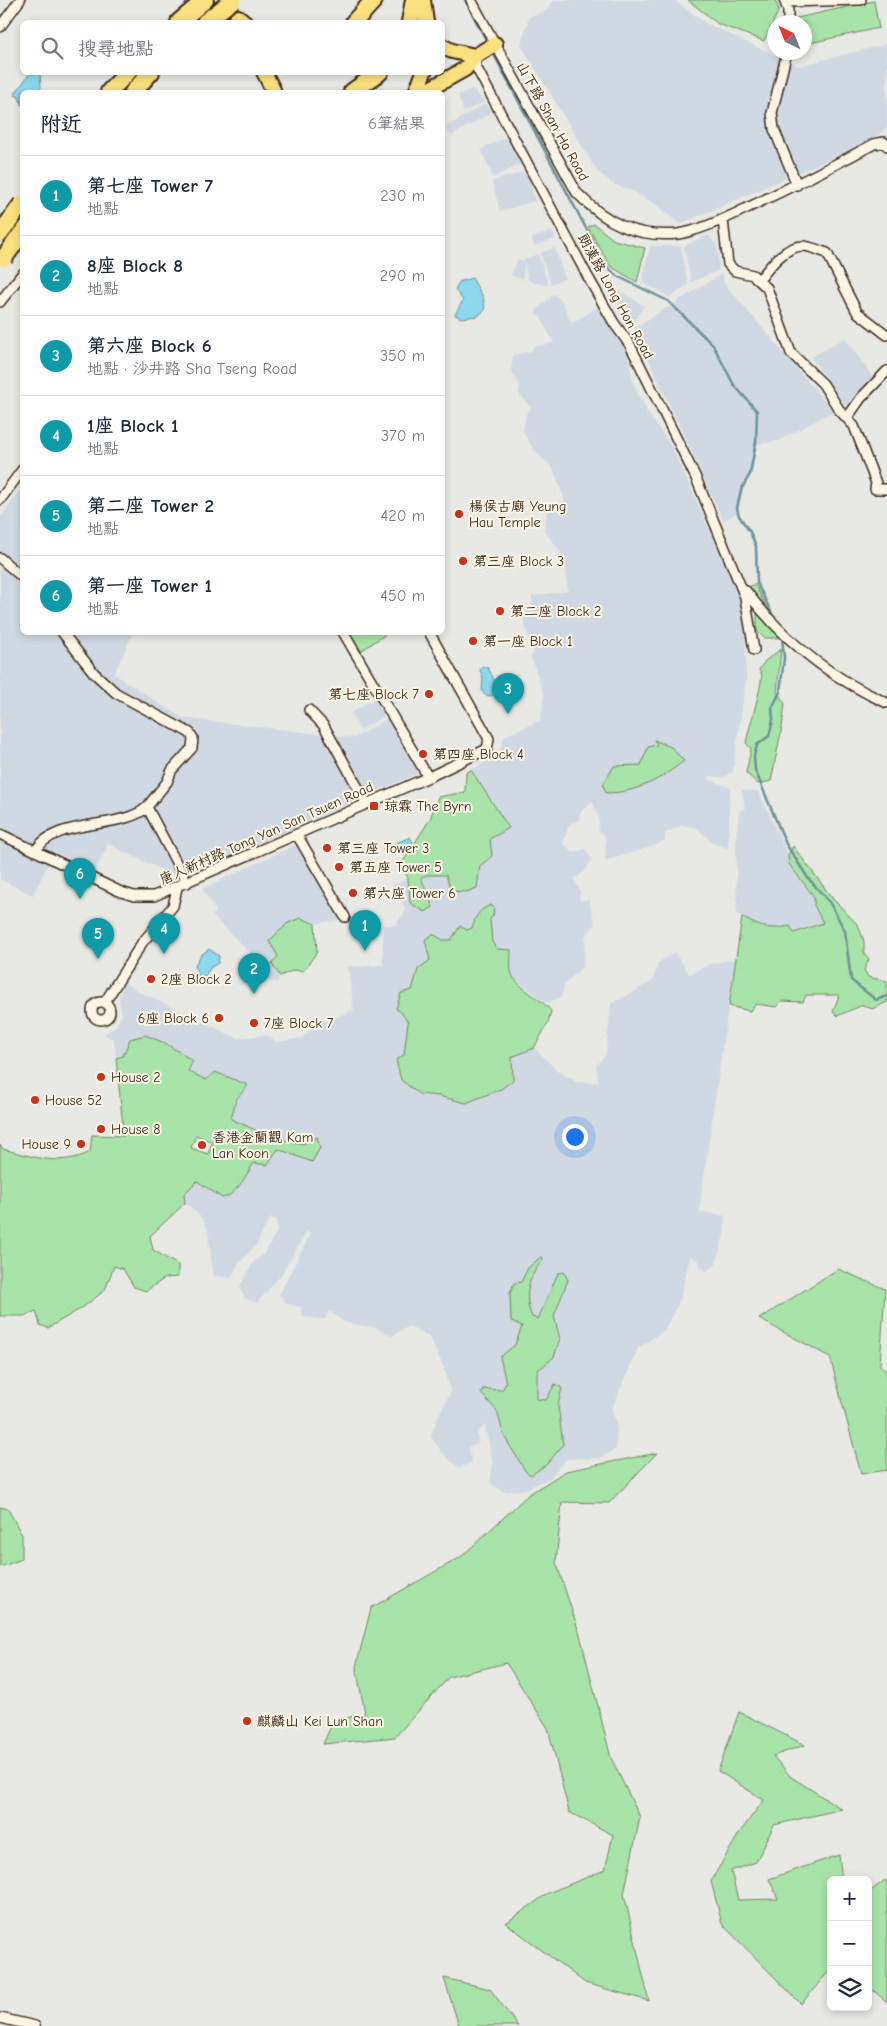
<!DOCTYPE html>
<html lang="zh-TW">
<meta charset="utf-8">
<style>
body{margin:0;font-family:"Comic Neue","LXGW WenKai TC",sans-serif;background:#f2f2f3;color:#1f2937}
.controls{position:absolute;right:15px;bottom:15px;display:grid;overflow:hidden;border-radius:8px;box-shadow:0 2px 8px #0003}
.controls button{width:45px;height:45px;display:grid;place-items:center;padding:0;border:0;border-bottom:1px solid #e0e1e3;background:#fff;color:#1f2937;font:25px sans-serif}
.compass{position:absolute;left:767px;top:15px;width:45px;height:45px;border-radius:50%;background:#fff;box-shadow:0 2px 8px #0003;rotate:317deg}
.you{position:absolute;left:574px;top:1136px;width:18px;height:18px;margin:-12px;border:4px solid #fff;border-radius:50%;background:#1a73e8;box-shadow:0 0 0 8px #1a73e833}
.badge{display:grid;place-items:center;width:32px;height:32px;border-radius:50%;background:#7c3aed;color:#fff;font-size:16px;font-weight:700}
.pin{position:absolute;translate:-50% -41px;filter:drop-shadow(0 1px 2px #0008)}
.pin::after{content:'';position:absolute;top:26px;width:18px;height:15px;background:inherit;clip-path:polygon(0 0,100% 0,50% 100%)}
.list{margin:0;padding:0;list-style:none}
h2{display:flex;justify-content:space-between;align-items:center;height:65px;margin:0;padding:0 20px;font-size:21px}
h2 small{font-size:16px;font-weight:400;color:#747a83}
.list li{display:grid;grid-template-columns:32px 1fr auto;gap:15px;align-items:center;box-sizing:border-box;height:80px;padding:0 20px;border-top:1px solid #e0e1e3}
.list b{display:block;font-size:19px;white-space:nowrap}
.list p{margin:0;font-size:16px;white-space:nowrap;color:#747a83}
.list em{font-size:16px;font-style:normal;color:#747a83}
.icon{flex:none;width:28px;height:28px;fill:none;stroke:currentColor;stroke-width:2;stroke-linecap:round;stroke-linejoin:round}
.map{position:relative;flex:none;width:887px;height:2026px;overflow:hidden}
.search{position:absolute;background:#fff;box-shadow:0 2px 8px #0003;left:20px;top:20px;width:425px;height:55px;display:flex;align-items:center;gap:12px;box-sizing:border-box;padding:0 18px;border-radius:8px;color:#747a83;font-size:19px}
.panel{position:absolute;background:#fff;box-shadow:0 2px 8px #0003;left:20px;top:90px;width:425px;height:545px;border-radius:8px}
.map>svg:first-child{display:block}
.built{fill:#d0d8e3;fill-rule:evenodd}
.green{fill:#a8e3a9;stroke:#728664;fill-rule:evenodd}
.water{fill:#8cd8ec;stroke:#6c929a}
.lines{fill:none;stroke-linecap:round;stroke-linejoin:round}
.stream{stroke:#6c929a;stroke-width:2.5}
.minor-casing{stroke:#3b2a1e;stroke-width:12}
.primary-casing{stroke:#3b2a1e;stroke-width:18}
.motorway-casing{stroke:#3b2a1e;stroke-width:20}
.minor{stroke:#fcf5e5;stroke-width:9}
.primary{stroke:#fbe080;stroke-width:14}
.motorway{stroke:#fbe080;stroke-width:16}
.motorway-bridge-casing{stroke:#3b2a1e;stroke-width:20;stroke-linecap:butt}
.motorway-bridge{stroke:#fbe080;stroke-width:16}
.poi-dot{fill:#c8321e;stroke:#fcf5e5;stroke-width:2}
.labels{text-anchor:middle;stroke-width:4;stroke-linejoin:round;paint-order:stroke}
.street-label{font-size:14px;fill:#3b2a1e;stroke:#fcf5e5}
.poi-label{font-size:14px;fill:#3b2a1e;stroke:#fcf5e5;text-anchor:start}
</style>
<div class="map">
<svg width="887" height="2026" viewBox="0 0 887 2026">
<rect width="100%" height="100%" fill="#e8e8e4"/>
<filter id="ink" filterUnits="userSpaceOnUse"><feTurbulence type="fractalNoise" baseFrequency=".02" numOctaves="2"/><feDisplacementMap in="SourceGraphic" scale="10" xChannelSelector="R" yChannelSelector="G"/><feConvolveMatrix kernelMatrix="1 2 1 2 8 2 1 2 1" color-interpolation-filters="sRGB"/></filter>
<g filter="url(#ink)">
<path class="built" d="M554 0H674L705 23 798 66 887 44V127L871 141 680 224 659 207 635 192 615 185 597 171 521 45 529 17 547 10Z
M473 89 484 102 464 112 458 95Z
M486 103 492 112 451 136 446 127Z
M509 136 522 164 493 177 481 149Z
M527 171 535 201 500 211 492 181Z
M552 231 555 239 534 246 532 238Z
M708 235 717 246 719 270 691 282 684 246Z
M650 246H681L688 285 670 297 642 282Z
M555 248 565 279 551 284 540 253Z
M538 254 549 286 528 281 524 260Z
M518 259 524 261 523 279 511 275Z
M722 274 724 283 833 411 778 441 757 444 752 474 743 490 738 513 723 520 634 328Z
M610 285 644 306 632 325Z
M554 294 562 301 571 323 599 307 616 332 627 352 633 382 647 412 671 446 740 594 745 619 746 678 733 771 724 777 708 776 710 780 730 788 728 848 715 844 697 828 682 825 665 833V840L656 845 605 861 606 840 604 835 599 831V818L592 801 580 812 579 820 569 824 563 843 573 853 585 849 592 860 584 872 574 879 580 891 579 900H589L595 925 585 936 583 966 565 984 561 997 546 1003 517 981 511 971V950L497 949 492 943 490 919 477 914 472 928 451 940H443L430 960 418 969 412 990 396 1009 400 1011 408 1022 404 1055 419 1094 439 1096 466 1103 511 1057 534 1048 558 1071 576 1082 599 1083 596 1066 606 1055 611 1004 653 981 658 963 675 952 689 974 710 964 735 959 699 1211 725 1216 724 1234 716 1264 706 1271 700 1265 699 1260 690 1256 680 1300 664 1330 638 1348 612 1408 617 1429 616 1449 600 1458 566 1459 551 1477 526 1489 503 1492 490 1482 493 1464 485 1425 477 1433 478 1444 468 1447 472 1462 460 1468 445 1456 431 1437 436 1420 451 1392 442 1362 429 1337 409 1326 392 1336 374 1327 346 1323 330 1311 324 1319 303 1317 301 1307 288 1304 279 1295 310 1234 307 1231 282 1274 257 1303 244 1298 240 1286 253 1263 264 1254 277 1231V1220L270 1218 256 1245 239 1263 231 1278 213 1275 208 1231 202 1218 185 1203 184 1194 197 1181 211 1192H233L254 1163 278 1148 312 1162 317 1137 303 1144 271 1137 231 1119 236 1100 248 1085 215 1072 206 1080 188 1071 193 1062 127 1045 123 1057 116 1058 114 1040 104 1034 116 1026 122 1015 119 1000 123 982 141 993 237 1038 267 1035 276 1042 302 1038 316 1025 354 1010 348 967 383 965V925H396L406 910 392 886 408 878 410 903 428 890 421 879 427 875H446L477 888 480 866 492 856 490 839 509 828 471 770 490 760 500 750 505 736 541 720 544 695 531 656 534 653 521 613 532 610V596L568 591 563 555 544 530 547 511 565 501 553 468 534 450 523 432 526 413 531 408 518 392 520 387 511 369 513 355 532 351 533 347 554 343 541 318 536 314 537 310ZM654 741 684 761 663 777 614 766 641 765 648 747 657 746ZM543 1260 534 1270 527 1291V1306L532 1317 538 1319 548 1301 562 1296 554 1317 560 1339 554 1357 537 1371V1399L546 1401 562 1388 558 1405 563 1446 547 1464 531 1475 504 1436 497 1411 483 1389 502 1390 506 1383 500 1357 515 1345 522 1325 521 1282 528 1268Z
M845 338 874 379 847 408 811 357Z
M22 487V632L133 633 114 674 182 718 355 738 387 719 418 773 179 878 108 844 95 871 54 852 33 895 0 879V518Z
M374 699 384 716 360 730 351 713Z
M742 790 758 791 788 855 789 864 814 897V905L823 923 794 933 790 926 774 929 753 924 737 914 736 839 739 812 745 808Z
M306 840V844L350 917 315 924 301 918 272 964 280 976 277 982H270L260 969 263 966 212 915 217 912 202 889Z"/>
<path class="green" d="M688 0H775L779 10 764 41 718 24Z
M874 1 879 28 805 44 804 22H796L797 18Z
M594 224 614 240 645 248 637 282 610 266 588 227Z
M755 584 776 628 778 638H764L757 631V612L752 607 746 588Z
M389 632 361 651 351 633V632Z
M781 649 777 692 785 704 782 727 771 781 758 784 746 773 751 749 746 743C751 719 759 698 762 675L759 670 765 661Z
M654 740 671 747 684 761C661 779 637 793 606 793L603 785 614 766 641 765 648 747 657 745Z
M471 770 509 828 490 839 492 856 480 866 477 888 466 892 451 891 446 875H427L421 878 433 907 425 912 410 903 408 878 401 865 430 819 438 797 465 792 466 773Z
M793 846 833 899 858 925 864 941V953L869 959 864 970 868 977 887 981V1002L872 1009 863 1005 837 1016 833 1012 839 995H806L803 1002 781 1001 777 1007 756 1004 750 1011 729 1006 742 917C760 928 770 930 790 926L794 933 823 923 814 905V897L789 864 788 855Z
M491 905 494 908 493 916 490 919 492 942 497 949 511 950C511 957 510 965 511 971 515 988 541 997 551 1011L548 1023 534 1048 512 1057 513 1080 501 1089 466 1103 439 1096 419 1094 401 1080 396 1060 404 1055 408 1022 400 1011 396 1009 401 993 412 990 418 969 430 960 425 940 433 934 443 940H451L460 926 467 930 472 928C476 916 478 910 491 905Z
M301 918 315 924 317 952 303 971 294 970 280 976 272 964 278 956 269 941 288 923Z
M145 1035 165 1043 193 1061 188 1071 206 1080 215 1072 248 1085 236 1100 231 1119 271 1137 303 1144 317 1137 320 1148 312 1162 278 1149 267 1165 254 1163C246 1175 236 1196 222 1198L197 1181 184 1194 185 1203 150 1236 153 1250 178 1265V1277L165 1278 146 1291 134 1287 123 1269 114 1266 105 1290 85 1306 48 1328 40 1325 36 1311 24 1316H0V1145L3 1149C33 1157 61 1167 90 1152L92 1135 124 1136 116 1058 123 1056 130 1039ZM196 1135 212 1142 208 1154 191 1148Z
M542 1256 543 1260C528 1277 523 1296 532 1317L538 1319 558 1273 564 1272 568 1280 554 1316 560 1339 554 1357 537 1371V1399L546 1400 555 1384 562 1388 558 1405 563 1445 547 1464 531 1475 526 1472 504 1436 497 1411 481 1393 483 1389 502 1390 506 1383 500 1357 515 1345 522 1326 511 1321 510 1293 514 1283 521 1282 528 1268Z
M838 1269 885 1289 880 1365 887 1372V1470L861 1474 830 1357 759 1319Z
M657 1453 609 1503 562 1502 556 1562 580 1635 611 1758 640 1817 624 1894 649 2001 585 1983 506 1923 548 1893 605 1870 613 1835 569 1812 548 1728 506 1663 449 1677 395 1737 323 1744 333 1722 365 1713 356 1667 371 1608 461 1557 529 1494 566 1471Z
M0 1507 8 1509 22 1535V1559L0 1567Z
M739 1712 805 1745 773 1756 791 1777 842 1809 774 1825 756 1862 731 1871 738 1900 778 1899 769 1879 839 1855 842 1880H831V1969L801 2004 722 1924 711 1881 740 1832 764 1800 718 1771Z
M885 1880 887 1883V2002L868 1986V1893Z
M444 1978 490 1989 518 2026H459Z"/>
<path class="water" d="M30 73H40L41 87 38 92H22V105L18 96 14 95Z
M472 278 483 297 485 310 478 316 461 318 455 315 463 300 455 290 459 282Z
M483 666 488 668 498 687 496 693 491 696 485 695 482 691 483 678 480 670Z
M410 837 413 843 385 855 383 849Z
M209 949 219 956 218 963 210 968 205 976H198L195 965 201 955Z"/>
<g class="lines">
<path class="stream" d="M465 0 487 42
M492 51 606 266 617 276 668 301 713 345 734 385 757 411 756 442 750 474 741 490 737 508 739 516 750 532 756 546 757 583 775 620
M782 637 784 658 780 692 772 708 773 720 769 736 757 745 754 756 755 770 786 844 808 878 830 903 845 931 851 980 876 1000 887 996"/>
<g class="minor-casing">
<path id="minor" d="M471 0 577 193C606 223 636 238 678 234 700 231 729 217 749 207 792 187 833 166 874 144L884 142 887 146
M784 0 788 10V22
M785 2 861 0
M0 27 20 0
M787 52 772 113 774 129 797 185
M475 56 476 67 588 277 614 323 630 345 696 478 745 597 754 650
M723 220 728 264 735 271 753 275 767 288 791 353 823 384 840 411 854 426 876 483 875 489H887
M760 279C770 266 785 246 803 246 810 246 820 251 827 253L857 312 887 335
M0 302 22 274
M847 418 861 398 887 371
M0 500 22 470
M0 558 22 577
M746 591C783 640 831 678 887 703
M62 632 94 673 116 693 190 733 193 738 192 748 172 770 167 782 147 807
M343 632 428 777
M309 710 324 726 367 804
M0 834 121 892 134 896H154L431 776 487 749 489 739 429 632
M297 835 345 917
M36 851C52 818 124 830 147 807L187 883
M92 1011a9 9 0 1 1 18 0a9 9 0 1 1-18 0Z
M105 1002 142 943 173 906 177 888
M0 2018 35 2026"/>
</g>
<g class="primary-casing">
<path id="primary" d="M423 0 426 22
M442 46 452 51 475 56
M264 72 274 92
M416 92 424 72
M424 92 465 69 475 56 495 44"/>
</g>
<g class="motorway-casing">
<path id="motorway" d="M238 18 243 22
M179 22 205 0
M205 22 223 8
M354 22 374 0
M410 22 414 0
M109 92 128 72
M133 92 151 72
M352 92 380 72"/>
</g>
<use href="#minor" class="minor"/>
<use href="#primary" class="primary"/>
<use href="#motorway" class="motorway"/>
<g class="motorway-bridge-casing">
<path id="motorway-bridge" d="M223 8 233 0
M0 234 22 204
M4 258 22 233"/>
</g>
<use href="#motorway-bridge" class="motorway-bridge"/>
</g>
</g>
<g class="poi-dot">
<circle cx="459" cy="514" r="5"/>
<circle cx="463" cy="561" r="5"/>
<circle cx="500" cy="611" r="5"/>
<circle cx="473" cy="641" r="5"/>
<circle cx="429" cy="694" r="5"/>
<circle cx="423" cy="754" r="5"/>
<rect x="369" y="801" width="10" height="10" rx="2.5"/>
<circle cx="327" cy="848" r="5"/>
<circle cx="339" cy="867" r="5"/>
<circle cx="353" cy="893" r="5"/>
<circle cx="151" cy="979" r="5"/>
<circle cx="219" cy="1018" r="5"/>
<circle cx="254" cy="1023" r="5"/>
<circle cx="101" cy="1077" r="5"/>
<circle cx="35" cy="1100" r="5"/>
<circle cx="101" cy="1129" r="5"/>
<circle cx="81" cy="1144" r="5"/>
<circle cx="202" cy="1145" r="5"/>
<circle cx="247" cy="1721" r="5"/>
</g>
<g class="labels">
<g class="street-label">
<text transform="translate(553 121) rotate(61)" y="5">山下路 Shan Ha Road</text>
<text transform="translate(616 296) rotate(61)" y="5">朗漢路 Long Hon Road</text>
<text transform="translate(266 833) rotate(-24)" y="5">唐人新村路 Tong Yan San Tsuen Road</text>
</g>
<g class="poi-label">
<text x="469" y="511">楊侯古廟 Yeung<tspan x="469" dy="16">Hau Temple</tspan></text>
<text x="473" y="566">第三座 Block 3</text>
<text x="510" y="616">第二座 Block 2</text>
<text x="483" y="646">第一座 Block 1</text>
<text x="419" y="699" text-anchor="end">第七座 Block 7</text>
<text x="433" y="759">第四座 Block 4</text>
<text x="384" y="811">琼霖 The Byrn</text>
<text x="337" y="853">第三座 Tower 3</text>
<text x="349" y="872">第五座 Tower 5</text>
<text x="363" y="898">第六座 Tower 6</text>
<text x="161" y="984">2座 Block 2</text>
<text x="209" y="1023" text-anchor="end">6座 Block 6</text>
<text x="264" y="1028">7座 Block 7</text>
<text x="111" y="1082">House 2</text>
<text x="45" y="1105">House 52</text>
<text x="111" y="1134">House 8</text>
<text x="212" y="1142">香港金蘭觀 Kam<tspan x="212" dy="16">Lan Koon</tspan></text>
<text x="71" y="1149" text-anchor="end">House 9</text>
<text x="257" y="1726">麒麟山 Kei Lun Shan</text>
</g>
</g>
</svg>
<div class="controls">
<button>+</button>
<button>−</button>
<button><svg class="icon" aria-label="layers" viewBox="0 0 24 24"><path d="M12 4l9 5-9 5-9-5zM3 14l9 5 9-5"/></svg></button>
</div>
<svg class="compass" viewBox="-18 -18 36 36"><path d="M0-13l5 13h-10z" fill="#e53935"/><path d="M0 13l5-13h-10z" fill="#747a83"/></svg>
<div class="you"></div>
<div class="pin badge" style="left:365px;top:951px;background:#0f9aa8">1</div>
<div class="pin badge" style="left:254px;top:994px;background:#0f9aa8">2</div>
<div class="pin badge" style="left:508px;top:714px;background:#0f9aa8">3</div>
<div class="pin badge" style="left:164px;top:954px;background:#0f9aa8">4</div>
<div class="pin badge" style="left:98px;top:959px;background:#0f9aa8">5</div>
<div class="pin badge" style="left:80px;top:899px;background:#0f9aa8">6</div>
<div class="search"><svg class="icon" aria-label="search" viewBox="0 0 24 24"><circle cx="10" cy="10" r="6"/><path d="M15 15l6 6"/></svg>搜尋地點</div>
<section class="panel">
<h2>附近<small>6筆結果</small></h2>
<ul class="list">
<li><span class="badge" style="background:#0f9aa8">1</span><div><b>第七座 Tower 7</b><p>地點</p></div><em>230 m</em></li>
<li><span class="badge" style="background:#0f9aa8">2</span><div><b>8座 Block 8</b><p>地點</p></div><em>290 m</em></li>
<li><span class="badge" style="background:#0f9aa8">3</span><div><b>第六座 Block 6</b><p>地點 · 沙井路 Sha Tseng Road</p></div><em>350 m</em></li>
<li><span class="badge" style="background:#0f9aa8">4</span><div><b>1座 Block 1</b><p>地點</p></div><em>370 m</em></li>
<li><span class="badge" style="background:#0f9aa8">5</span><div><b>第二座 Tower 2</b><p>地點</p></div><em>420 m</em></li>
<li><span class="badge" style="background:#0f9aa8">6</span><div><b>第一座 Tower 1</b><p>地點</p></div><em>450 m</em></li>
</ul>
</section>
</div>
